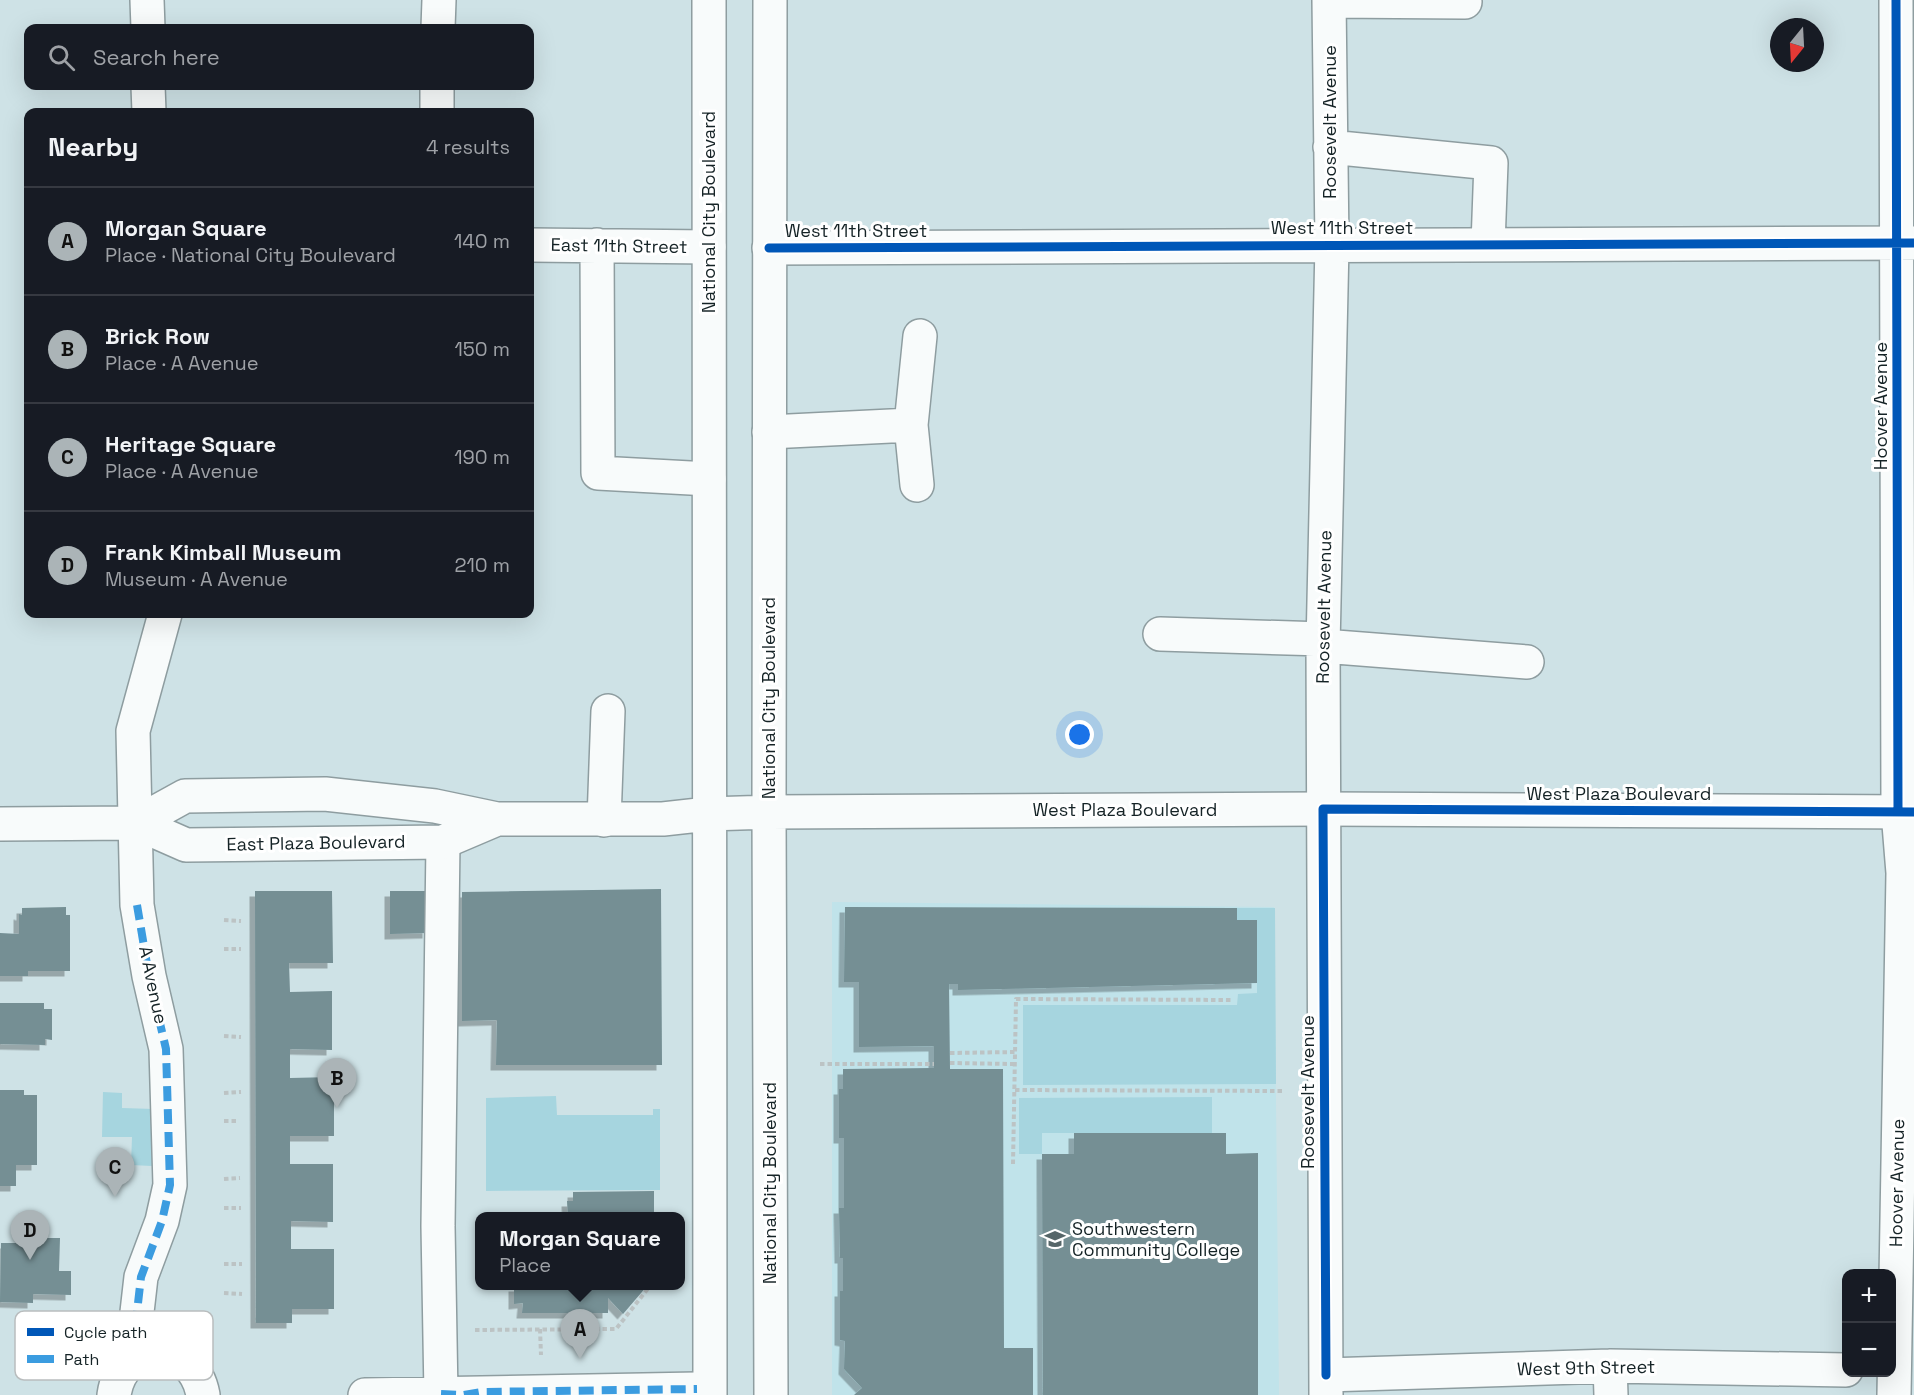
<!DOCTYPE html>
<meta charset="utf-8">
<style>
body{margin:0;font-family:"Space Grotesk",sans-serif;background:#20242c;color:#f1f3f6}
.controls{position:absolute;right:18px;bottom:18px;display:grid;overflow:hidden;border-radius:12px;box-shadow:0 6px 24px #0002}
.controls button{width:54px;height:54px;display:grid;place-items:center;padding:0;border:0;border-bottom:2px solid #363941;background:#171b24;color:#f1f3f6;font:30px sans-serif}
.compass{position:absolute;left:1770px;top:18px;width:54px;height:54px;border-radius:50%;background:#171b24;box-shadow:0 6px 24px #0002;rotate:198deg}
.you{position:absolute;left:1080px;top:735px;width:21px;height:21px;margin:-15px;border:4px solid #fff;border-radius:50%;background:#1a73e8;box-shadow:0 0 0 9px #1a73e833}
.badge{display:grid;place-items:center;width:39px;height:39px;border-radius:50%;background:#abb4b7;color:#111;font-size:20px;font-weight:700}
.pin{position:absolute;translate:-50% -50px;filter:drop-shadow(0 2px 3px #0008)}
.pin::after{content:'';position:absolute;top:32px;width:21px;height:18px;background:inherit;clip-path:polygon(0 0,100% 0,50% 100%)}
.popup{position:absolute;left:475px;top:1212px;width:210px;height:78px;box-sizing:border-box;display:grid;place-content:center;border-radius:12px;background:#171b24;filter:drop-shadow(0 2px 4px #0005);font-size:20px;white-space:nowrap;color:#9ea1a6}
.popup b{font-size:22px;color:#f1f3f6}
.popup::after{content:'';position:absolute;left:50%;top:100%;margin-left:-12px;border:12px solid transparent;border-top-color:#171b24}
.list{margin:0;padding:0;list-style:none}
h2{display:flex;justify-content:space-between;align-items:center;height:78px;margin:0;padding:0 24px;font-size:26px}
h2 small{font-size:20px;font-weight:400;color:#9ea1a6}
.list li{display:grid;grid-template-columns:39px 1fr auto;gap:18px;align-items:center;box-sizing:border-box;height:108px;padding:0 24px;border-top:2px solid #363941}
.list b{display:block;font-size:22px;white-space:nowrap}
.list p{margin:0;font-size:20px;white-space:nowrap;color:#9ea1a6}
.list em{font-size:20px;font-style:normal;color:#9ea1a6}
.icon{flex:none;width:33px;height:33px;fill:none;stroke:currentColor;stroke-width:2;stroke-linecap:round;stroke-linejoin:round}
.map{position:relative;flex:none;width:1914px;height:1395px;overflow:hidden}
.search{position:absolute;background:#171b24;box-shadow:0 6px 24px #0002;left:24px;top:24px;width:510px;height:66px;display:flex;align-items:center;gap:15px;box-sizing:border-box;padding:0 21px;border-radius:12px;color:#9ea1a6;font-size:22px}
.panel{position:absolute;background:#171b24;box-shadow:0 6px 24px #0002;left:24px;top:108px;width:510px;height:510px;border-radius:12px}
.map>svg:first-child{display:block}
.built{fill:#c0e3ea}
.green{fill:#a6d5df}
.building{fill:#748f94;filter:url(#shadow)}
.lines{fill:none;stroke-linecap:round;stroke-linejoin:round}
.minor-casing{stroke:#8e9da0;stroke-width:36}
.major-casing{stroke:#8e9da0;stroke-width:36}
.path{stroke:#bcc3c4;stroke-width:4;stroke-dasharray:4.5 3;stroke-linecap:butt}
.minor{stroke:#f8fbfb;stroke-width:33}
.major{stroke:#f8fbfb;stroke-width:33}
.quiet{stroke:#3b9ce0;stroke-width:8;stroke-dasharray:15 8;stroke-linecap:butt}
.cycleway-casing{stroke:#fff;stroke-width:13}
.cycleway{stroke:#0057b8;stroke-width:9}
.labels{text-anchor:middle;stroke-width:6;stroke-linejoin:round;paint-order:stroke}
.street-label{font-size:18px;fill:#152326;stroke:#fff}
.poi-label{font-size:18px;fill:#152326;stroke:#fff;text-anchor:start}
.key{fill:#fff;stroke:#b9bdbe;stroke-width:1.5}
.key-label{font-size:16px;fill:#152326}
</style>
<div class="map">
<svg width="1914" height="1395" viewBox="0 0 1914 1395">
<defs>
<filter id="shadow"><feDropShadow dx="-5.5" dy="5.5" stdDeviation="0" flood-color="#0004"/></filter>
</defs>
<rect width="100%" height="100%" fill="#cee2e6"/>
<path class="built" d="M832 902 1274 907 1279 1395H832Z"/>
<path class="green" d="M1237 908H1275L1276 1084 1023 1085V1005H1237L1238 994 1257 993V920H1237Z
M103 1092 122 1093V1108L154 1109 152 1166 131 1165 132 1137H102Z
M556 1096 557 1115H653V1109H660V1190L486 1191V1098Z
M1212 1097V1133H1042V1154H1019V1098Z"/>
<path class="building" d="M661 889 662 1065H496L497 1020 462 1021V892Z
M255 891H332L333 963H289L290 992 332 991V1050L290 1049V1078L334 1077V1136H290V1164H333V1222L291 1221V1249H334V1309H292V1323H256Z
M390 891H428V933L390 934Z
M66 907V915H70V971H28V976H0V933L19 934V914L22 915V908Z
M845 907 1237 908V920H1257V983L958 990V984H949L950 1069H1003L1004 1348H1033V1395H854L862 1388 844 1369 845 1341 840 1340V1291H843V1258H840L839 1208H844V1138H839V1089H843V1069L934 1068V1046L859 1047V982H844Z
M0 1003H44V1009H52V1040L45 1039V1045L0 1044Z
M0 1090H24V1095H37V1165H16V1186H0Z
M1074 1133H1226V1154L1258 1153V1395H1043L1042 1154H1074Z
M654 1191V1216H568L567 1201H573V1192Z
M23 1238H60L59 1271H71V1295L33 1294V1303L0 1302 1 1243H24Z
M514 1286H647L623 1314 608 1298V1313H522L523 1303 514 1304Z"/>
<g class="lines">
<g class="minor-casing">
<path id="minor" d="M147 0 148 28
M1329 1 1465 2
M438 28 439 0
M148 86 149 112
M437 112V86
M1330 147 1491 163 1488 244
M530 245 709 247
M597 245 598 473 709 479
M769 248 1914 243
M911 425 920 336
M769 432 911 425 917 485
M1160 634 1323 639
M1323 646 1527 662
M604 820 608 711
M141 1356 137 1312 141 1277 162 1221 170 1185 166 1049 149 976 137 905 133 731 165 614
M1610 1366 1611 1395
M1326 1375 1610 1366 1846 1370
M114 1395C122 1338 193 1339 203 1395
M365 1395 697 1389
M441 1395 438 1226 443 842
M1326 1395 1323 646 1332 245 1329 0
M1894 1395 1903 873 1898 812 1896 0"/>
</g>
<g class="major-casing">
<path id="major" d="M709 0 710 1395
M770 0 769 812 771 1395
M136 823 185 796 325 794 435 806 497 819H663L708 814 769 812 1323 809 1914 812
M0 824 136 823 186 845 443 842 497 819"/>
</g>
<path class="path" d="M224 920 241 921
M224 949H241
M224 1036 241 1037
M950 1053 1016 1052
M950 1063 1015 1064
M820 1064H934
M1015 1090 1283 1091
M224 1093 241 1092
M224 1121H239
M1013 1164 1016 999 1233 1000
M224 1179 240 1178
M224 1208H241
M224 1264H242
M224 1293 242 1294
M540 1329 541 1355
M475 1330 616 1329 650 1286"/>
<use href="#minor" class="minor"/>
<use href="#major" class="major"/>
<path class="quiet" d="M137 905 149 976 166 1049 170 1185 162 1221 141 1277 137 1312 141 1356
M441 1394 463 1395 481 1392 697 1389"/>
<g class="cycleway-casing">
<path id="cycleway" d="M1896 0 1898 812
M769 248 1914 243
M1326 1375 1323 809 1914 812"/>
</g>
<use href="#cycleway" class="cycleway"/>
</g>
<defs>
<g id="university-bare" transform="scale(1.62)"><path d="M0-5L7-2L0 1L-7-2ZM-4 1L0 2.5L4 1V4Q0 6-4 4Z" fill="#566669" stroke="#fff" stroke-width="2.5" paint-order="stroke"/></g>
</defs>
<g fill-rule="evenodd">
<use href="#university-bare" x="1055" y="1239"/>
</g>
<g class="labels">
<g class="street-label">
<text transform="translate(1330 122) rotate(-90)" y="6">Roosevelt Avenue</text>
<text transform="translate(709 212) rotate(-90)" y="6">National City Boulevard</text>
<text x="1342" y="234">West 11th Street</text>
<text x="856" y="237">West 11th Street</text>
<text transform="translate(619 246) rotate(1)" y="6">East 11th Street</text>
<text transform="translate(1881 406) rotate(-90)" y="6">Hoover Avenue</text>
<text transform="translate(1324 607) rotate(-89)" y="6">Roosevelt Avenue</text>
<text transform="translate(769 698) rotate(-90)" y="6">National City Boulevard</text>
<text x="1619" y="800">West Plaza Boulevard</text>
<text x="1125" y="816">West Plaza Boulevard</text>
<text transform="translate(316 843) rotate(-1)" y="6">East Plaza Boulevard</text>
<text transform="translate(153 985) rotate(78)" y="6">A Avenue</text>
<text transform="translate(1308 1092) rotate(-90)" y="6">Roosevelt Avenue</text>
<text transform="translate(770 1183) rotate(-90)" y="6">National City Boulevard</text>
<text transform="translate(1897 1183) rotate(-89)" y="6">Hoover Avenue</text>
<text transform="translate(1586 1368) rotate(-1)" y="6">West 9th Street</text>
</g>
<g class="poi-label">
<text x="1072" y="1235">Southwestern<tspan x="1072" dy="21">Community College</tspan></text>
</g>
</g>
<rect x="15" y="1311" width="198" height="69" rx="9" class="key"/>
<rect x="27" y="1328" width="27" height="8" fill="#0057b8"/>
<rect x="27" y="1355" width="27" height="8" fill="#3b9ce0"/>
<g class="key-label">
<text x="64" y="1338">Cycle path</text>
<text x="64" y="1365">Path</text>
</g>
</svg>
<div class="controls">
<button>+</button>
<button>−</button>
</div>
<svg class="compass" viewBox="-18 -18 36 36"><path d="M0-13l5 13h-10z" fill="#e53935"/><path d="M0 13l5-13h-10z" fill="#9ea1a6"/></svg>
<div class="you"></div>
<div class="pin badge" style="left:580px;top:1359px">A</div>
<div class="popup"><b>Morgan Square</b>Place</div>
<div class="pin badge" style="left:337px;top:1108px">B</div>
<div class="pin badge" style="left:115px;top:1197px">C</div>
<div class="pin badge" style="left:30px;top:1260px">D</div>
<div class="search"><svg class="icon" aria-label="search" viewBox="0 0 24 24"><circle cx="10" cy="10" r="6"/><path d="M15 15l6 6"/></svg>Search here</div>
<section class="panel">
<h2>Nearby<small>4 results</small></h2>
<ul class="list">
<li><span class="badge">A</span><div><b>Morgan Square</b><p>Place · National City Boulevard</p></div><em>140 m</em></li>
<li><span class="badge">B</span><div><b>Brick Row</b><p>Place · A Avenue</p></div><em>150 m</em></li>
<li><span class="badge">C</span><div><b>Heritage Square</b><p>Place · A Avenue</p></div><em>190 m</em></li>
<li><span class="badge">D</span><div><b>Frank Kimball Museum</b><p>Museum · A Avenue</p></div><em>210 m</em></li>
</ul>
</section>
</div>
